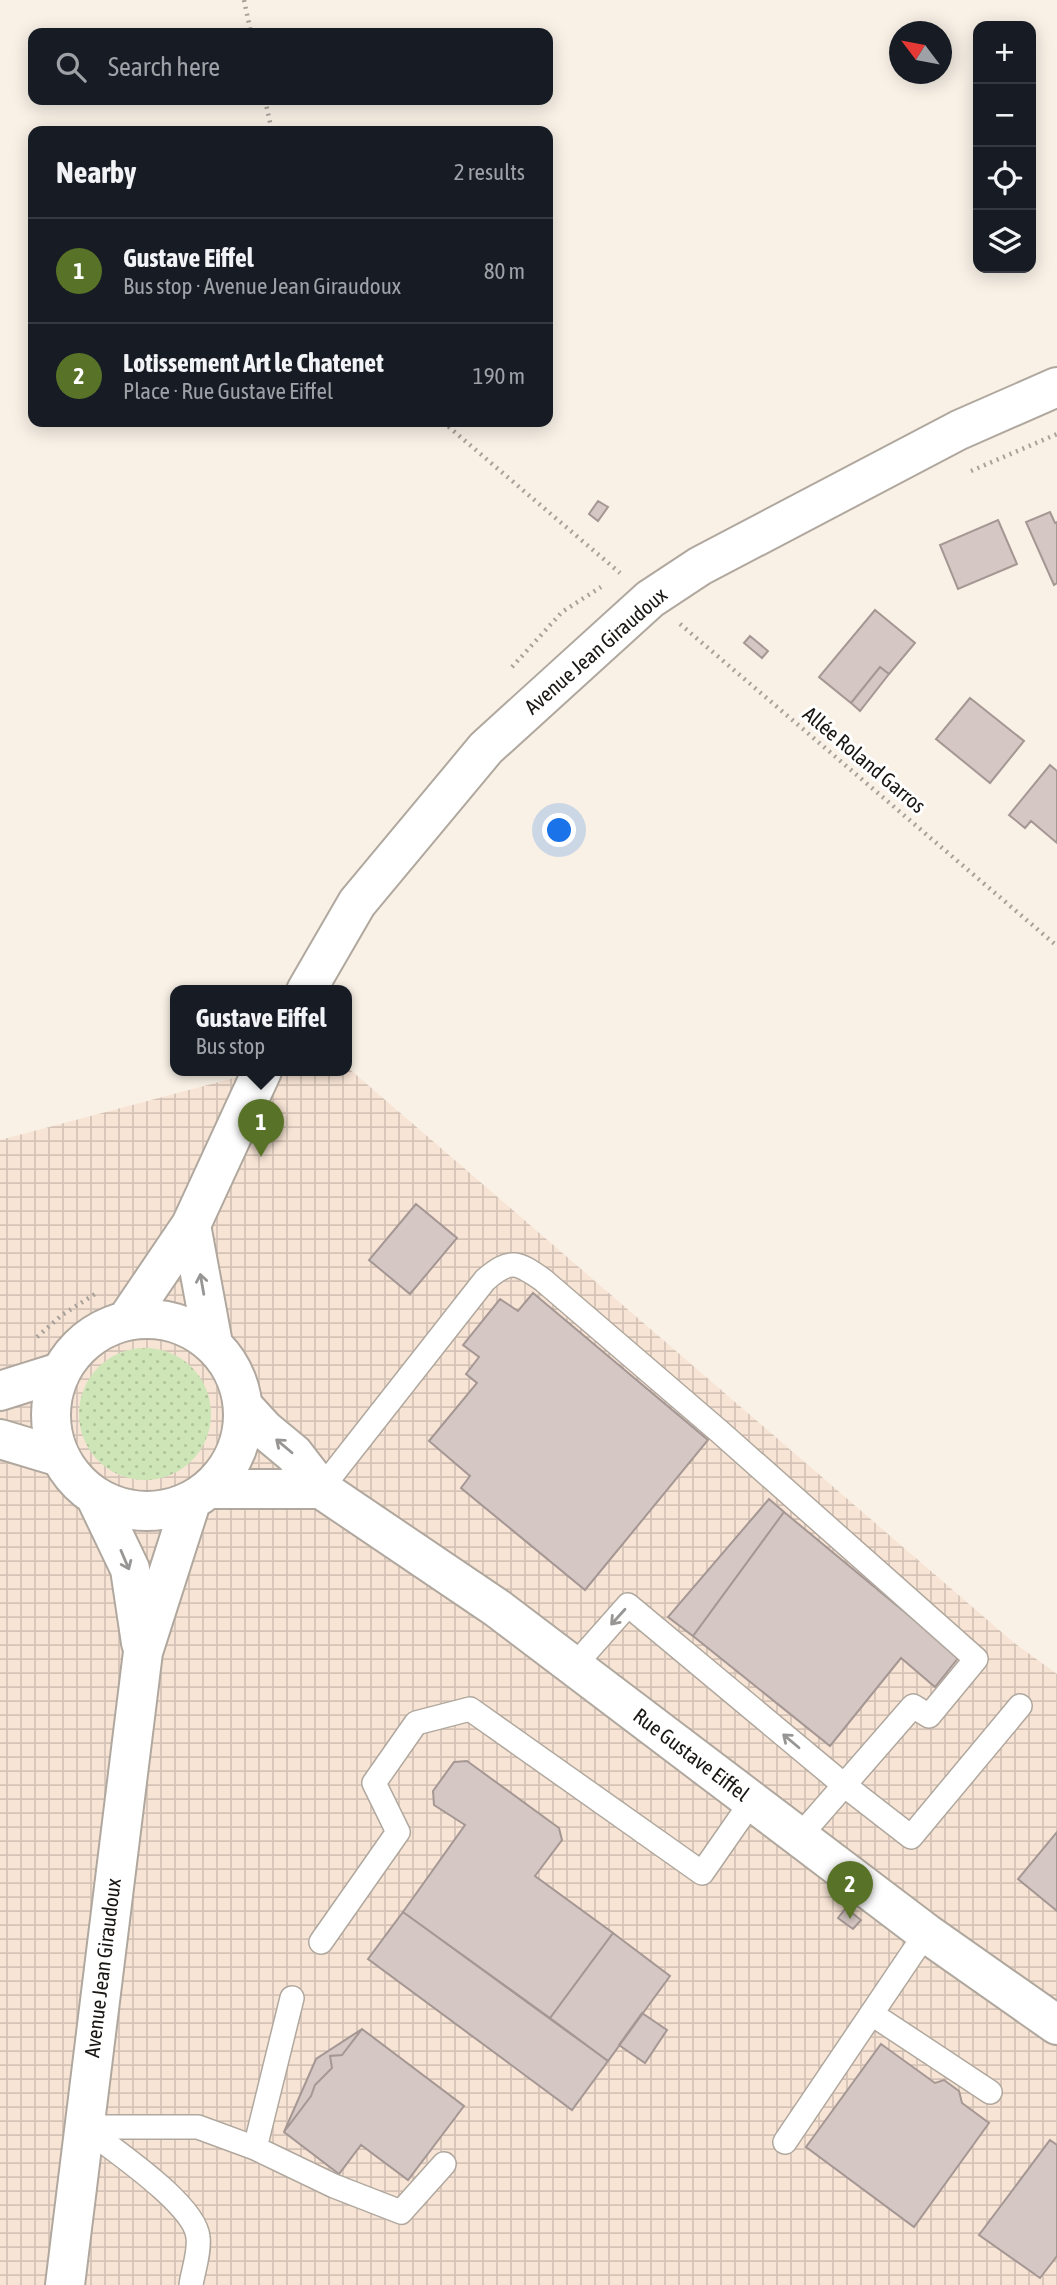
<!DOCTYPE html>
<meta charset="utf-8">
<style>
body{margin:0;font-family:"Asap Condensed",sans-serif;background:#20242c;color:#f1f3f6}
.controls{position:absolute;right:21px;top:21px;display:grid;overflow:hidden;border-radius:14px;box-shadow:0 4px 18px #0003}
.controls button{width:63px;height:63px;display:grid;place-items:center;padding:0;border:0;border-bottom:2px solid #363941;background:#171b24;color:#f1f3f6;font:35px sans-serif}
.compass{position:absolute;left:889px;top:21px;width:63px;height:63px;border-radius:50%;background:#171b24;box-shadow:0 4px 18px #0003;rotate:302deg}
.you{position:absolute;left:560px;top:831px;width:24px;height:24px;margin:-18px;border:5px solid #fff;border-radius:50%;background:#1a73e8;box-shadow:0 0 0 10px #1a73e833}
.badge{display:grid;place-items:center;width:46px;height:46px;border-radius:50%;background:#587327;color:#fff;font-size:23px;font-weight:700}
.pin{position:absolute;translate:-50% -58px;filter:drop-shadow(0 2px 4px #0008)}
.pin::after{content:'';position:absolute;top:37px;width:24px;height:21px;background:inherit;clip-path:polygon(0 0,100% 0,50% 100%)}
.popup{position:absolute;left:170px;top:985px;width:182px;height:91px;box-sizing:border-box;display:grid;place-content:center;border-radius:14px;background:#171b24;filter:drop-shadow(0 2px 5px #0005);font-size:23px;white-space:nowrap;color:#9ea1a6}
.popup b{font-size:26px;color:#f1f3f6}
.popup::after{content:'';position:absolute;left:50%;top:100%;margin-left:-14px;border:14px solid transparent;border-top-color:#171b24}
.list{margin:0;padding:0;list-style:none}
h2{display:flex;justify-content:space-between;align-items:center;height:91px;margin:0;padding:0 28px;font-size:30px}
h2 small{font-size:23px;font-weight:400;color:#9ea1a6}
.list li{display:grid;grid-template-columns:46px 1fr auto;gap:21px;align-items:center;box-sizing:border-box;height:105px;padding:0 28px;border-top:2px solid #363941}
.list b{display:block;font-size:26px;white-space:nowrap}
.list p{margin:0;font-size:23px;white-space:nowrap;color:#9ea1a6}
.list em{font-size:23px;font-style:normal;color:#9ea1a6}
.icon{flex:none;width:38px;height:38px;fill:none;stroke:currentColor;stroke-width:2;stroke-linecap:round;stroke-linejoin:round}
.map{position:relative;flex:none;width:1057px;height:2285px;overflow:hidden}
.search{position:absolute;background:#171b24;box-shadow:0 4px 18px #0003;left:28px;top:28px;width:525px;height:77px;display:flex;align-items:center;gap:18px;box-sizing:border-box;padding:0 24px;border-radius:14px;color:#9ea1a6;font-size:26px}
.panel{position:absolute;background:#171b24;box-shadow:0 4px 18px #0003;left:28px;top:126px;width:525px;height:301px;border-radius:14px}
.map>svg:first-child{display:block}
.industrial{fill:url(#industrial-grid)}
.grass{fill:url(#grass-dots)}
.building{fill:#d5c7c3;stroke:#a59794;stroke-width:2}
.lines{fill:none;stroke-linecap:round;stroke-linejoin:round}
.service-casing{stroke:#b0a89e;stroke-width:26}
.minor-casing{stroke:#b0a89e;stroke-width:42}
.tertiary-casing{stroke:#b0a89e;stroke-width:42}
.path{stroke:#a8a29a;stroke-width:4.5;stroke-dasharray:2 5;stroke-linecap:butt}
.service{stroke:#fff;stroke-width:23}
.minor{stroke:#fff;stroke-width:38}
.tertiary{stroke:#fff;stroke-width:38}
.oneway{stroke:#989695}
.labels{text-anchor:middle;stroke-width:6;stroke-linejoin:round;paint-order:stroke}
.street-label{font-size:21px;fill:#191613;stroke:#fff}
</style>
<div class="map">
<svg width="1057" height="2285" viewBox="0 0 1057 2285">
<defs>
<pattern id="industrial-grid" width="8" height="8" patternUnits="userSpaceOnUse" patternTransform="scale(1.75)"><rect width="8" height="8" fill="#f8e4d5"/><path d="M0 4h8M4 0v8" fill="none" stroke="#d4c3b6"/></pattern>
<pattern id="grass-dots" width="8" height="8" patternUnits="userSpaceOnUse" patternTransform="scale(1.75)"><rect width="8" height="8" fill="#cee5b7"/><path d="M2 2h.1M6 6h.1" fill="none" stroke="#b0c49c" stroke-width="1.8" stroke-linecap="round"/></pattern>
</defs>
<rect width="100%" height="100%" fill="#f9f1e6"/>
<path class="industrial" d="M347 1067 1013 1642 1057 1674V2285H0V1140L261 1071H347Z"/>
<path class="grass" d="M79 1414a66 66 0 1 1 132 0a66 66 0 1 1-132 0Z"/>
<path class="building" d="M598 501 608 507 598 521 589 514Z
M1050 512 1055 523 1057 522V583L1054 585 1026 522Z
M998 520 1017 564 958 589 940 545Z
M875 610 915 643 889 674 880 667 851 703 819 677Z
M750 636 768 651 762 658 744 643Z
M880 667 889 674 860 711 851 703Z
M970 698 1024 741 990 783 936 739Z
M1050 765 1057 771V843L1031 821 1025 828 1009 815Z
M416 1204 457 1238 410 1294 369 1260Z
M533 1293 708 1440 585 1590 461 1488 470 1476 429 1441 477 1383 466 1374 479 1357 463 1345 500 1299 518 1311Z
M769 1499 784 1512 693 1636 668 1617Z
M784 1512 959 1657 935 1687 901 1658 830 1746 693 1636Z
M467 1761 559 1828 562 1840 535 1876 613 1933 550 2018 403 1912 465 1825 434 1805 433 1791 454 1762Z
M1057 1832V1911L1018 1879Z
M846 1908 861 1920 853 1929 838 1918Z
M403 1912 608 2061 572 2110 368 1959Z
M613 1933 670 1976 608 2061 550 2018Z
M642 2013 667 2030 645 2063 619 2045Z
M362 2029 464 2106 408 2180 361 2145 339 2174 284 2132 311 2096 315 2085 332 2068 330 2056 342 2055Z
M362 2029 342 2055 330 2056 332 2068 315 2085 311 2096 284 2132 316 2059Z
M881 2044 935 2083 944 2080 959 2091 962 2103 989 2123 914 2227 806 2147Z
M1050 2140 1057 2145V2256L1040 2278 979 2235Z"/>
<g class="lines">
<g class="service-casing">
<path id="service" d="M321 1489 485 1280C510 1258 518 1262 543 1280L720 1432 976 1659 929 1716 913 1706 799 1837
M574 1666 628 1605 844 1785 911 1837 1020 1706
M321 1942 398 1832 374 1783 416 1723 470 1709 702 1873 752 1801
M872 2014 990 2092
M785 2142 926 1933
M255 2148 334 2186 401 2212 444 2164
M191 2285C193 2271 200 2252 198 2237 195 2204 112 2149 84 2127H198L255 2148 292 1998"/>
</g>
<g class="minor-casing">
<path id="minor" d="M0 1391 60 1372
M243 1406 265 1430 294 1454 321 1489 497 1608 926 1933 1057 2025
M0 1439 60 1457
M209 1489H321"/>
</g>
<g class="tertiary-casing">
<path id="tertiary" d="M306 991 357 903 486 748 650 599 700 566 959 430 1057 387
M191 1225 213 1344
M51 1415a96 96 0 1 1 192 0a96 96 0 1 1-192 0Z
M126 1321 191 1225 262 1071
M96 1498 130 1569 141 1643
M65 2285 143 1652 191 1502"/>
</g>
<path class="path" d="M244 0 251 33
M265 100 272 131
M443 422 620 573
M971 471 1057 434
M680 624 1057 946
M512 667 562 612 601 587
M37 1337 62 1315 95 1294"/>
<use href="#service" class="service"/>
<use href="#minor" class="minor"/>
<use href="#tertiary" class="tertiary"/>
</g>
<defs><path id="oneway-shaft" d="M-6 0H5M1.5-3L5.5 0L1.5 3" fill="none" stroke-width="1.6" stroke-linecap="round" stroke-linejoin="round" transform="scale(1.75)"/></defs>
<g class="oneway">
<use href="#oneway-shaft" transform="translate(202 1284) rotate(-100)"/>
<use href="#oneway-shaft" transform="translate(284 1446) rotate(-140)"/>
<use href="#oneway-shaft" transform="translate(125 1560) rotate(67)"/>
<use href="#oneway-shaft" transform="translate(618 1617) rotate(132)"/>
<use href="#oneway-shaft" transform="translate(791 1741) rotate(-140)"/>
</g>
<g class="labels">
<g class="street-label">
<text transform="translate(596 651) rotate(-41)" y="7">Avenue Jean Giraudoux</text>
<text transform="translate(864 760) rotate(40)" y="7">Allée Roland Garros</text>
<text transform="translate(691 1755) rotate(37)" y="7">Rue Gustave Eiffel</text>
<text transform="translate(103 1968) rotate(-83)" y="7">Avenue Jean Giraudoux</text>
</g>
</g>
</svg>
<div class="controls">
<button>+</button>
<button>−</button>
<button><svg class="icon" aria-label="locate" viewBox="0 0 24 24"><circle cx="12" cy="12" r="6"/><path d="M12 2v4M12 18v4M2 12h4M18 12h4"/></svg></button>
<button><svg class="icon" aria-label="layers" viewBox="0 0 24 24"><path d="M12 4l9 5-9 5-9-5zM3 14l9 5 9-5"/></svg></button>
</div>
<svg class="compass" viewBox="-18 -18 36 36"><path d="M0-13l5 13h-10z" fill="#e53935"/><path d="M0 13l5-13h-10z" fill="#9ea1a6"/></svg>
<div class="you"></div>
<div class="pin badge" style="left:261px;top:1157px">1</div>
<div class="popup"><b>Gustave Eiffel</b>Bus stop</div>
<div class="pin badge" style="left:850px;top:1919px">2</div>
<div class="search"><svg class="icon" aria-label="search" viewBox="0 0 24 24"><circle cx="10" cy="10" r="6"/><path d="M15 15l6 6"/></svg>Search here</div>
<section class="panel">
<h2>Nearby<small>2 results</small></h2>
<ul class="list">
<li><span class="badge">1</span><div><b>Gustave Eiffel</b><p>Bus stop · Avenue Jean Giraudoux</p></div><em>80 m</em></li>
<li><span class="badge">2</span><div><b>Lotissement Art le Chatenet</b><p>Place · Rue Gustave Eiffel</p></div><em>190 m</em></li>
</ul>
</section>
</div>
